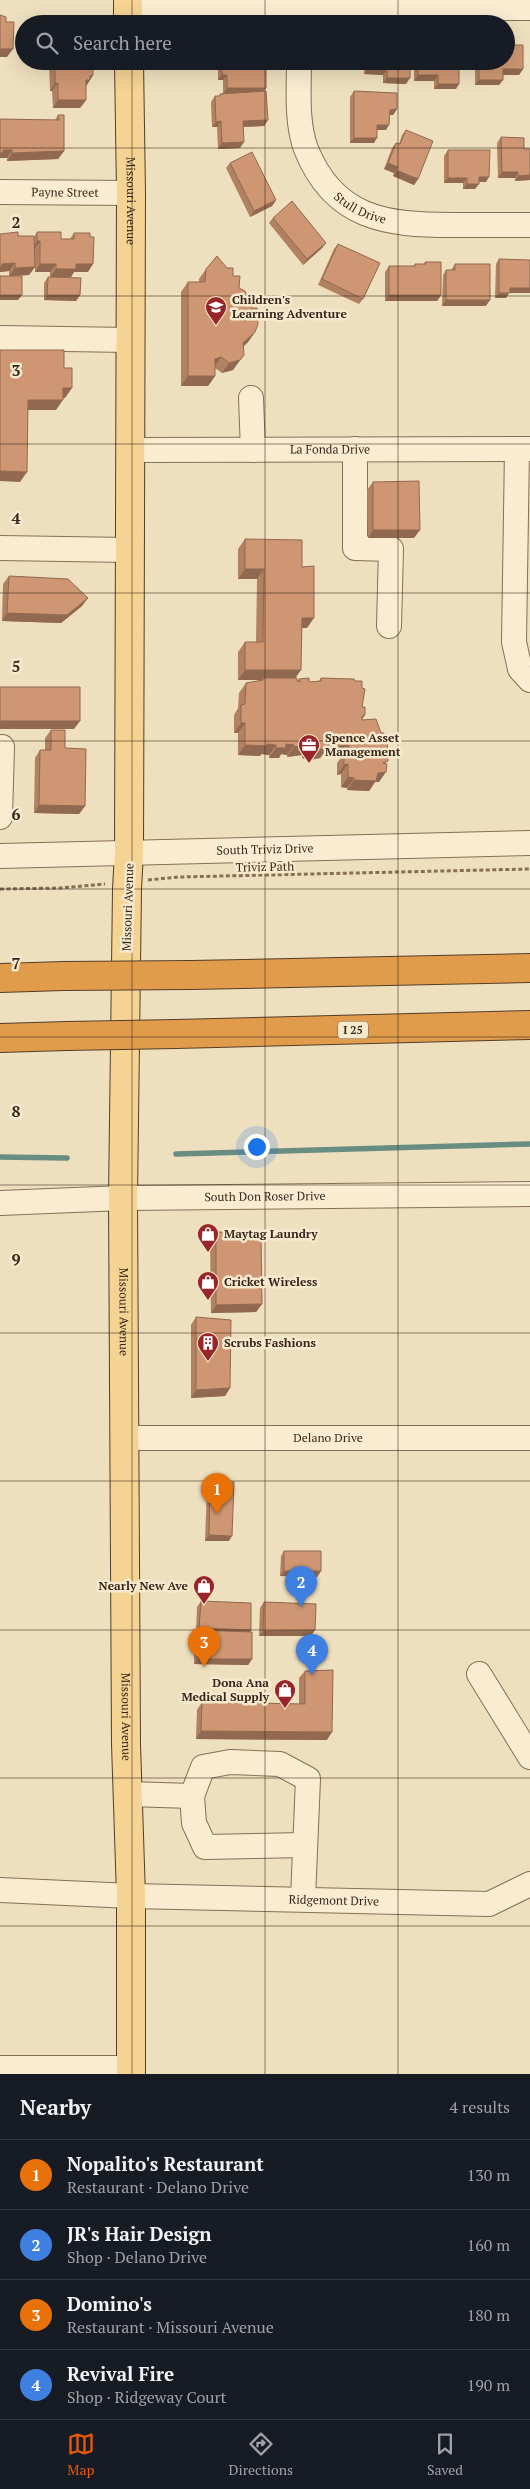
<!DOCTYPE html>
<meta charset="utf-8">
<style>
body{margin:0;font-family:"PT Serif",serif;background:#20242c;color:#f1f3f6}
.you{position:absolute;left:256px;top:1146px;width:18px;height:18px;margin:-12px;border:4px solid #fff;border-radius:50%;background:#1a73e8;box-shadow:0 0 0 8px #1a73e833}
.badge{display:grid;place-items:center;width:32px;height:32px;border-radius:50%;background:#ea580c;color:#fff;font-size:16px;font-weight:700}
.pin{position:absolute;translate:-50% -41px;filter:drop-shadow(0 1px 2px #0008)}
.pin::after{content:'';position:absolute;top:26px;width:18px;height:15px;background:inherit;clip-path:polygon(0 0,100% 0,50% 100%)}
.list{margin:0;padding:0;list-style:none}
h2{display:flex;justify-content:space-between;align-items:center;height:65px;margin:0;padding:0 20px;font-size:21px}
h2 small{font-size:16px;font-weight:400;color:#9ea1a6}
.list li{display:grid;grid-template-columns:32px 1fr auto;gap:15px;align-items:center;box-sizing:border-box;height:70px;padding:0 20px;border-top:1px solid #363941}
.list b{display:block;font-size:19px;white-space:nowrap}
.list p{margin:0;font-size:16px;white-space:nowrap;color:#9ea1a6}
.list em{font-size:16px;font-style:normal;color:#9ea1a6}
.icon{flex:none;width:28px;height:28px;fill:none;stroke:currentColor;stroke-width:2;stroke-linecap:round;stroke-linejoin:round}
.map{position:relative;flex:none;width:530px;height:2074px;overflow:hidden}
.search{position:absolute;background:#171b24;box-shadow:0 5px 20px #0002;left:15px;right:15px;top:15px;height:55px;display:flex;align-items:center;gap:12px;box-sizing:border-box;padding:0 18px;border-radius:28px;color:#9ea1a6;font-size:19px}
.sheet{height:345px;background:#171b24}
nav{display:flex;justify-content:space-around;align-items:center;box-sizing:border-box;height:70px;border-top:1px solid #363941;background:#171b24;font-size:14px;color:#9ea1a6}
nav a{display:grid;justify-items:center;gap:2px}
nav .on{color:#ea580c}
.map>svg:first-child{display:block}
.lines{fill:none;stroke-linecap:round;stroke-linejoin:round}
.stream{stroke:#698d83;stroke-width:5.5}
.minor-casing{stroke:#876f56;stroke-width:26}
.major-casing{stroke:#543d2b;stroke-width:30}
.highway-casing{stroke:#543d2b;stroke-width:30}
.path{stroke:#876f56;stroke-width:3;stroke-dasharray:4 2.5;stroke-linecap:butt}
.minor{stroke:#f9ecd1;stroke-width:24}
.major{stroke:#f4d393;stroke-width:28}
.highway{stroke:#e19c4b;stroke-width:28}
.highway-bridge-casing{stroke:#543d2b;stroke-width:30;stroke-linecap:butt}
.highway-bridge{stroke:#e19c4b;stroke-width:28}
.wall{fill:#b18162}
.shaded-wall{fill:#906950}
.building{fill:#ce9672;stroke:#906950}
.grid{fill:none;stroke:#36271b;stroke-width:1;stroke-opacity:0.55}
.labels{text-anchor:middle;stroke-width:5;stroke-linejoin:round;paint-order:stroke}
.shield{fill:#f6e9cd;stroke:#706150;stroke-width:1}
.shield-label{font-size:11px;font-weight:bold;fill:#36271b}
.street-label{font-size:12px;fill:#36271b;stroke:#f6e9cd}
.poi-label{font-size:12px;font-weight:bold;fill:#36271b;stroke:#f6e9cd;text-anchor:start}
.grid-label{font-size:16px;text-anchor:middle;font-weight:bold;fill:#36271b;stroke:#f6e9cd;stroke-width:5;stroke-linejoin:round;paint-order:stroke}
</style>
<div class="map">
<svg width="530" height="2074" viewBox="0 0 530 2074">
<rect width="100%" height="100%" fill="#eedfbe"/>
<g class="lines">
<path class="stream" d="M176 1154 530 1144
M0 1157 67 1158"/>
<g class="minor-casing">
<g id="minor">
<path d="M128 9 530 8"/>
<path id="s1" d="M299 61C299 89 296 122 306 149 334 219 386 225 453 225 479 225 504 225 530 225"/>
<path id="s2" d="M0 192 131 193"/>
<path d="M0 338 129 340"/>
<path d="M251 398 253 450"/>
<path d="M355 449V548L391 549 389 626"/>
<path d="M517 449 514 642 520 669 530 680"/>
<path id="s3" d="M129 450 530 449"/>
<path d="M0 548 129 550"/>
<path d="M0 817 2 747"/>
<path id="s4" d="M0 856 530 843"/>
<path id="s5" d="M0 1203 123 1198 530 1194"/>
<path id="s6" d="M126 1438H530"/>
<path d="M479 1674 530 1757"/>
<path d="M128 1794 192 1796 203 1767 230 1762 280 1764 308 1779 303 1899"/>
<path d="M192 1796 194 1823 205 1847 305 1845"/>
<path id="s7" d="M0 1890 131 1896 489 1904 530 1884"/>
<path d="M0 2068H131"/>
</g>
</g>
<g class="major-casing">
<g id="major">
<path d="M128 0V24"/>
<path id="s8" d="M129 61 131 193 129 852 127 889 123 1198 126 1744 131 1896V2074"/>
</g>
</g>
<g class="highway-casing">
<path id="highway" d="M191 975 530 968
M0 978 64 976
M176 1034 530 1025
M0 1038 67 1036"/>
</g>
<path class="path" d="M148 880 179 877 530 869
M0 889 60 888 105 884"/>
<use href="#minor" class="minor"/>
<use href="#major" class="major"/>
<use href="#highway" class="highway"/>
<g class="highway-bridge-casing">
<path id="highway-bridge" d="M64 976 191 975
M67 1036 176 1034"/>
</g>
<use href="#highway-bridge" class="highway-bridge"/>
</g>
<path class="wall" d="M50 61H93V75L86 86V100L80 108H53L52 91H50L49 62Z
M222 61 263 92 268 120 264 126 243 127 240 148 218 149 217 127H212L211 102 215 96H219L220 94 223 93V80H218V67Z
M364 61H410L406 84 383 83V75L364 74Z
M414 61H459L456 89H434V81H414Z
M475 61H506L523 69 519 75H503L499 85H475Z
M354 91 397 109 393 115H390L386 130H377L374 143H350V97Z
M58 115 64 151 58 159 7 161V158H0V119L55 120Z
M406 130 418 179 414 185 393 176 394 173 384 169 392 148 396 143 399 144 402 135Z
M501 137 524 149H530V180L515 181V178H498L497 143Z
M448 150 486 182H479L475 189H463V183H444V156Z
M230 163 276 200 272 206 250 217 226 168Z
M273 218 326 243 322 248 303 265 269 223Z
M37 232 61 239H70L74 233 88 272H74L71 277H50V272H35V267L29 275 9 276V271L0 272V234L34 237Z
M338 244 363 299 359 304 318 285 334 249Z
M499 259 530 293H509L506 298H495L496 264Z
M425 262 441 295 437 301H385V272L389 266H413L415 264H424Z
M455 264 486 306H442L443 275 446 270H451Z
M206 269 233 276 239 288 255 332 248 342 243 347 233 370 222 373 215 368V376L208 386H181V292L188 282H199V279Z
M48 277 80 295 76 301 44 300V283Z
M373 482 414 538H368L367 490Z
M245 539 302 567 307 628H302L296 678 297 681 299 679 309 682 319 681 321 678 362 707 365 715 362 720 386 764 379 782H375L369 791 347 790V788L341 787V774L337 775V763L342 756V755L325 757V753L323 754 320 758 310 760 302 758V755L287 757V755L281 754 279 758H269V755L261 754 260 756 238 755V733H234V715L238 708 239 693 246 683 262 680H238V652L245 642H256L257 579H238V549Z
M9 576 82 606 61 623 2 621 3 584Z
M51 730 65 748 85 806 79 814 34 813 35 758 40 750H45V738Z
M216 1232 262 1304 256 1312 211 1313 210 1240Z
M196 1317 230 1388 225 1396 191 1398V1325Z
M210 1482 229 1541H205L207 1487Z
M284 1551 321 1571 317 1577 280 1576 281 1556Z
M201 1601 251 1630 250 1632 252 1659 248 1665 194 1664V1636L196 1634 197 1607Z
M264 1602 311 1636H259L260 1608Z
M305 1671 327 1740 196 1739 197 1710 202 1702 299 1704V1678Z"/>
<path class="shaded-wall" d="M0 49H13L7 57H0Z
M368 69H387L383 75 364 74Z
M503 69H523L519 75H499Z
M93 75 85 88H80L90 76Z
M222 75H227L223 80H218Z
M418 75H438L434 81H414Z
M387 78H410L406 84 383 83Z
M479 80H503L499 85H475Z
M55 83H58L52 91H50Z
M438 84H459L456 89H434Z
M227 88H266L262 93H223Z
M58 100H86L80 108H53Z
M397 109 393 115H386L390 110Z
M268 120 264 126 239 127 243 121Z
M221 121 217 127H212L216 122Z
M377 125H389L386 130H374Z
M354 138H377L374 143H350Z
M244 142 240 148 218 149 222 143Z
M3 150H12L7 158H0V153Z
M64 151 58 159 7 161 12 153Z
M388 163 398 167 394 173 384 169Z
M396 170 418 179 414 185 393 176Z
M502 172H518L515 178H498Z
M530 175V180L515 181 518 176Z
M479 177H489L486 182H475Z
M448 178H467L463 183H444Z
M467 184H479L475 189H463Z
M276 200 272 206 250 217 254 211Z
M37 241H40L35 249H32Z
M326 243 322 248 303 265 307 259Z
M15 263 9 271 0 272V266L2 264Z
M40 264H56L50 272H35Z
M76 264H93L88 272H74L71 277H50L56 269Z
M35 267 29 275 9 276 15 268Z
M510 288H530V293H509L506 298H495L499 293Z
M0 295H22L18 300H0Z
M47 295H80L76 301 44 300Z
M389 295H441L437 301H385Z
M446 300H490L486 306H442Z
M255 332 248 342 236 353 243 343Z
M244 355 233 370 222 373 229 363Z
M221 357 214 367 215 359Z
M188 376H215L208 386H181Z
M63 388H72L65 398H56Z
M28 400H63L56 410H21Z
M0 471 27 472 20 482 0 481Z
M373 530H420L414 538H368Z
M245 569H264L257 579H238Z
M88 598 82 606 61 623 2 621 7 613Z
M302 618H314L307 628H295Z
M245 670H301L294 680 263 678 262 680H238Z
M0 721H80L74 729H0Z
M241 723H245L238 733H234Z
M332 743 325 753 323 754 320 758 310 760 302 758 309 748Z
M267 744 276 745 269 755 261 754 260 756 238 755 245 745Z
M286 744 294 745 287 755 281 754 279 758H269L276 748Z
M309 745 302 755 287 757 294 747Z
M349 745 342 755 325 757 332 747Z
M348 764 341 774 337 775 344 765Z
M386 772 379 782H375L369 791 347 790 354 780 378 773Z
M348 777 354 778 347 788 341 787Z
M39 805 85 806 79 814 34 813Z
M262 1304 256 1312 211 1313 216 1305Z
M230 1388 225 1396 191 1398 196 1390Z
M209 1535 232 1536 229 1541H205Z
M284 1571H321L317 1577 280 1576Z
M199 1628 251 1630 247 1636 198 1630 195 1634Z
M315 1630 311 1636H259L263 1631Z
M198 1659H252L248 1665 194 1664Z
M201 1731 332 1732 327 1740 196 1739Z"/>
<path class="building" d="M0 15 6 17V22H14L13 49H0Z
M506 45H523V69H503V80H479V61H506Z
M55 61H93V75L90 76V80H86V100H58V83H55Z
M222 61H266V88H227V75H222Z
M368 61H410V78H387V69H368Z
M418 61H459V84H438V75H418Z
M266 91 268 120 243 121 244 142 222 143 221 121 216 122 215 96H220V94Z
M354 91 397 93V109L390 110 389 125H377V138H354Z
M58 115H64V151L12 153V150H3V153H0V119L59 120Z
M406 130 433 141 418 179 396 170 398 167 388 163 396 143 400 144Z
M501 137 524 138V149H530V175L518 176V172H502Z
M448 150H490L489 177H479V184H467V178H448Z
M252 152 276 200 254 211 230 163Z
M292 201 326 243 307 259 273 218Z
M18 232V236H34L35 267 15 268V263L2 264V267H0V234Z
M37 232H61V239H74V233H90V237H94L93 264H76V269H56V264H40V241H37Z
M338 244 380 263 363 299 322 279Z
M217 256 227 268H233V276H240L239 288 245 291 252 308H257L258 324 255 332 243 343 244 355 240 360 229 363 221 357 215 359V376H188V282H205L206 269Z
M499 259 530 260V288H510V293H499Z
M425 262H441V295H389V266H415V264H426Z
M455 264H490V300H446V270H455Z
M0 276H22V295H0Z
M48 277 81 278 80 295H47Z
M0 350H64V368H72V388H63V400H28L27 472 0 471Z
M419 481 420 530H373V482Z
M245 539 302 540V567L314 566V618H302L301 670H245V642H263L264 569H245Z
M9 576 68 579 88 598 67 615 7 613Z
M263 678H297V681L300 682 299 679 309 678V682L321 681V678L354 679 355 681H362V688L365 689 362 707H365V715L362 716V720L376 719 381 733H384V740H387L388 761 383 763 387 764 386 772 378 773 376 781 354 780V778L348 777V764L344 765V753H349V745L332 747V743L327 744V748L317 750 309 748V745L294 747V745L286 744V748H276V745L267 744V746L245 745V723H241V705L245 704 246 683 263 680Z
M0 687H80V721H0Z
M51 730H65V748L86 749 85 806 39 805 40 750H51Z
M216 1232H246L247 1236H261L262 1304 216 1305Z
M196 1317 231 1320 230 1388 196 1390Z
M210 1482H234L232 1536 209 1535Z
M284 1551H321V1571H284Z
M201 1601 251 1603V1630L199 1628Z
M264 1602 316 1604 315 1630 263 1631Z
M198 1630 252 1632V1659H198Z
M333 1670 332 1732 201 1731 202 1702 305 1704V1671Z"/>
<path class="grid" d="M132 0V24M265 0V24M398 0V24M132 61V2074M265 61V2074M398 61V2074M0 148H530M0 296H530M0 444H530M0 593H530M0 741H530M0 889H530M0 1037H530M0 1185H530M0 1333H530M0 1481H530M0 1630H530M0 1778H530M0 1926H530"/>
<defs>
<g id="school-pin" transform="scale(1.125)"><path d="M0 17L-7.5 6A9.5 9.5 0 1 1 7.5 6Z" fill="#972529" stroke="#f6e9cd"/><path d="M0-5L7-2L0 1L-7-2ZM-4 1L0 2.5L4 1V4Q0 6-4 4Z" fill="#fff"/></g>
<g id="office-pin" transform="scale(1.125)"><path d="M0 17L-7.5 6A9.5 9.5 0 1 1 7.5 6Z" fill="#972529" stroke="#f6e9cd"/><path d="M-6-3h4V-5.5h4V-3h4V5H-6ZM-1-4.5V-3h2v-1.5ZM-6 0V1H6V0Z" fill="#fff"/></g>
<g id="shop-pin" transform="scale(1.125)"><path d="M0 17L-7.5 6A9.5 9.5 0 1 1 7.5 6Z" fill="#972529" stroke="#f6e9cd"/><path d="M-5-2.5h2.3a2.7 3.5 0 0 1 5.4 0H5L5.5 6h-11ZM-1.5-2.5h3a1.5 2.3 0 0 0-3 0Z" fill="#fff"/></g>
<g id="building-pin" transform="scale(1.125)"><path d="M0 17L-7.5 6A9.5 9.5 0 1 1 7.5 6Z" fill="#972529" stroke="#f6e9cd"/><path d="M-4-6H4V6H1V3H-1V6H-4ZM-2.5-4.3h1.7v1.8h-1.7ZM.8-4.3h1.7v1.8H.8ZM-2.5-1h1.7V.8h-1.7ZM.8-1h1.7V.8H.8Z" fill="#fff"/></g>
</defs>
<g fill-rule="evenodd">
<use href="#school-pin" x="216" y="307"/>
<use href="#office-pin" x="309" y="745"/>
<use href="#shop-pin" x="208" y="1234"/>
<use href="#shop-pin" x="208" y="1282"/>
<use href="#building-pin" x="208" y="1343"/>
<use href="#shop-pin" x="204" y="1586"/>
<use href="#shop-pin" x="285" y="1690"/>
</g>
<g class="labels">
<rect class="shield" x="338" y="1021.5" width="30" height="17" rx="4"/>
<g class="shield-label">
<text x="353" y="1034">I 25</text>
</g>
<g class="street-label">
<text dy="4" stroke="none"><textPath href="#s2" startOffset="65">Payne Street</textPath></text>
<text dy="4" stroke="none"><textPath href="#s8" startOffset="140">Missouri Avenue</textPath></text>
<text dy="4" stroke="none"><textPath href="#s1" startOffset="172">Stull Drive</textPath></text>
<text dy="4" stroke="none"><textPath href="#s3" startOffset="201">La Fonda Drive</textPath></text>
<text dy="4" stroke="none"><textPath href="#s4" startOffset="265">South Triviz Drive</textPath></text>
<text transform="translate(265 867) rotate(-1)" y="4">Triviz Path</text>
<text transform="translate(128 907) rotate(-88)" y="4">Missouri Avenue</text>
<text dy="4" stroke="none"><textPath href="#s5" startOffset="265">South Don Roser Drive</textPath></text>
<text dy="4" stroke="none"><textPath href="#s8" startOffset="1251">Missouri Avenue</textPath></text>
<text dy="4" stroke="none"><textPath href="#s6" startOffset="202">Delano Drive</textPath></text>
<text dy="4" stroke="none"><textPath href="#s8" startOffset="1656">Missouri Avenue</textPath></text>
<text dy="4" stroke="none"><textPath href="#s7" startOffset="334">Ridgemont Drive</textPath></text>
</g>
<g class="poi-label">
<text x="232" y="304">Children's<tspan x="232" dy="14">Learning Adventure</tspan></text>
<text x="325" y="742">Spence Asset<tspan x="325" dy="14">Management</tspan></text>
<text x="224" y="1238">Maytag Laundry</text>
<text x="224" y="1286">Cricket Wireless</text>
<text x="224" y="1347">Scrubs Fashions</text>
<text x="188" y="1590" text-anchor="end">Nearly New Ave</text>
<text x="269" y="1687" text-anchor="end">Dona Ana<tspan x="269" dy="14">Medical Supply</tspan></text>
</g>
</g>
<g class="grid-label">
<text x="16" y="228">2</text>
<text x="16" y="376">3</text>
<text x="16" y="524">4</text>
<text x="16" y="672">5</text>
<text x="16" y="820">6</text>
<text x="16" y="969">7</text>
<text x="16" y="1117">8</text>
<text x="16" y="1265">9</text>
</g>
</svg>
<div class="you"></div>
<div class="pin badge" style="left:217px;top:1514px;background:#e8710a">1</div>
<div class="pin badge" style="left:301px;top:1607px;background:#3f7fe0">2</div>
<div class="pin badge" style="left:204px;top:1667px;background:#e8710a">3</div>
<div class="pin badge" style="left:312px;top:1675px;background:#3f7fe0">4</div>
<div class="search"><svg class="icon" aria-label="search" viewBox="0 0 24 24"><circle cx="10" cy="10" r="6"/><path d="M15 15l6 6"/></svg>Search here</div>
</div>
<section class="sheet">
<h2>Nearby<small>4 results</small></h2>
<ul class="list">
<li><span class="badge" style="background:#e8710a">1</span><div><b>Nopalito's Restaurant</b><p>Restaurant · Delano Drive</p></div><em>130 m</em></li>
<li><span class="badge" style="background:#3f7fe0">2</span><div><b>JR's Hair Design</b><p>Shop · Delano Drive</p></div><em>160 m</em></li>
<li><span class="badge" style="background:#e8710a">3</span><div><b>Domino's</b><p>Restaurant · Missouri Avenue</p></div><em>180 m</em></li>
<li><span class="badge" style="background:#3f7fe0">4</span><div><b>Revival Fire</b><p>Shop · Ridgeway Court</p></div><em>190 m</em></li>
</ul>
</section>
<nav>
<a class="on"><svg class="icon" aria-label="map" viewBox="0 0 24 24"><path d="M3 6l6-2 6 2 6-2v14l-6 2-6-2-6 2zM9 4v14M15 6v14"/></svg>Map</a>
<a><svg class="icon" aria-label="directions" viewBox="0 0 24 24"><path d="M12 3l9 9-9 9-9-9zM9 14v-3h6M13 9l2 2-2 2"/></svg>Directions</a>
<a><svg class="icon" aria-label="saved" viewBox="0 0 24 24"><path d="M7 4h10v16l-5-4-5 4z"/></svg>Saved</a>
</nav>
